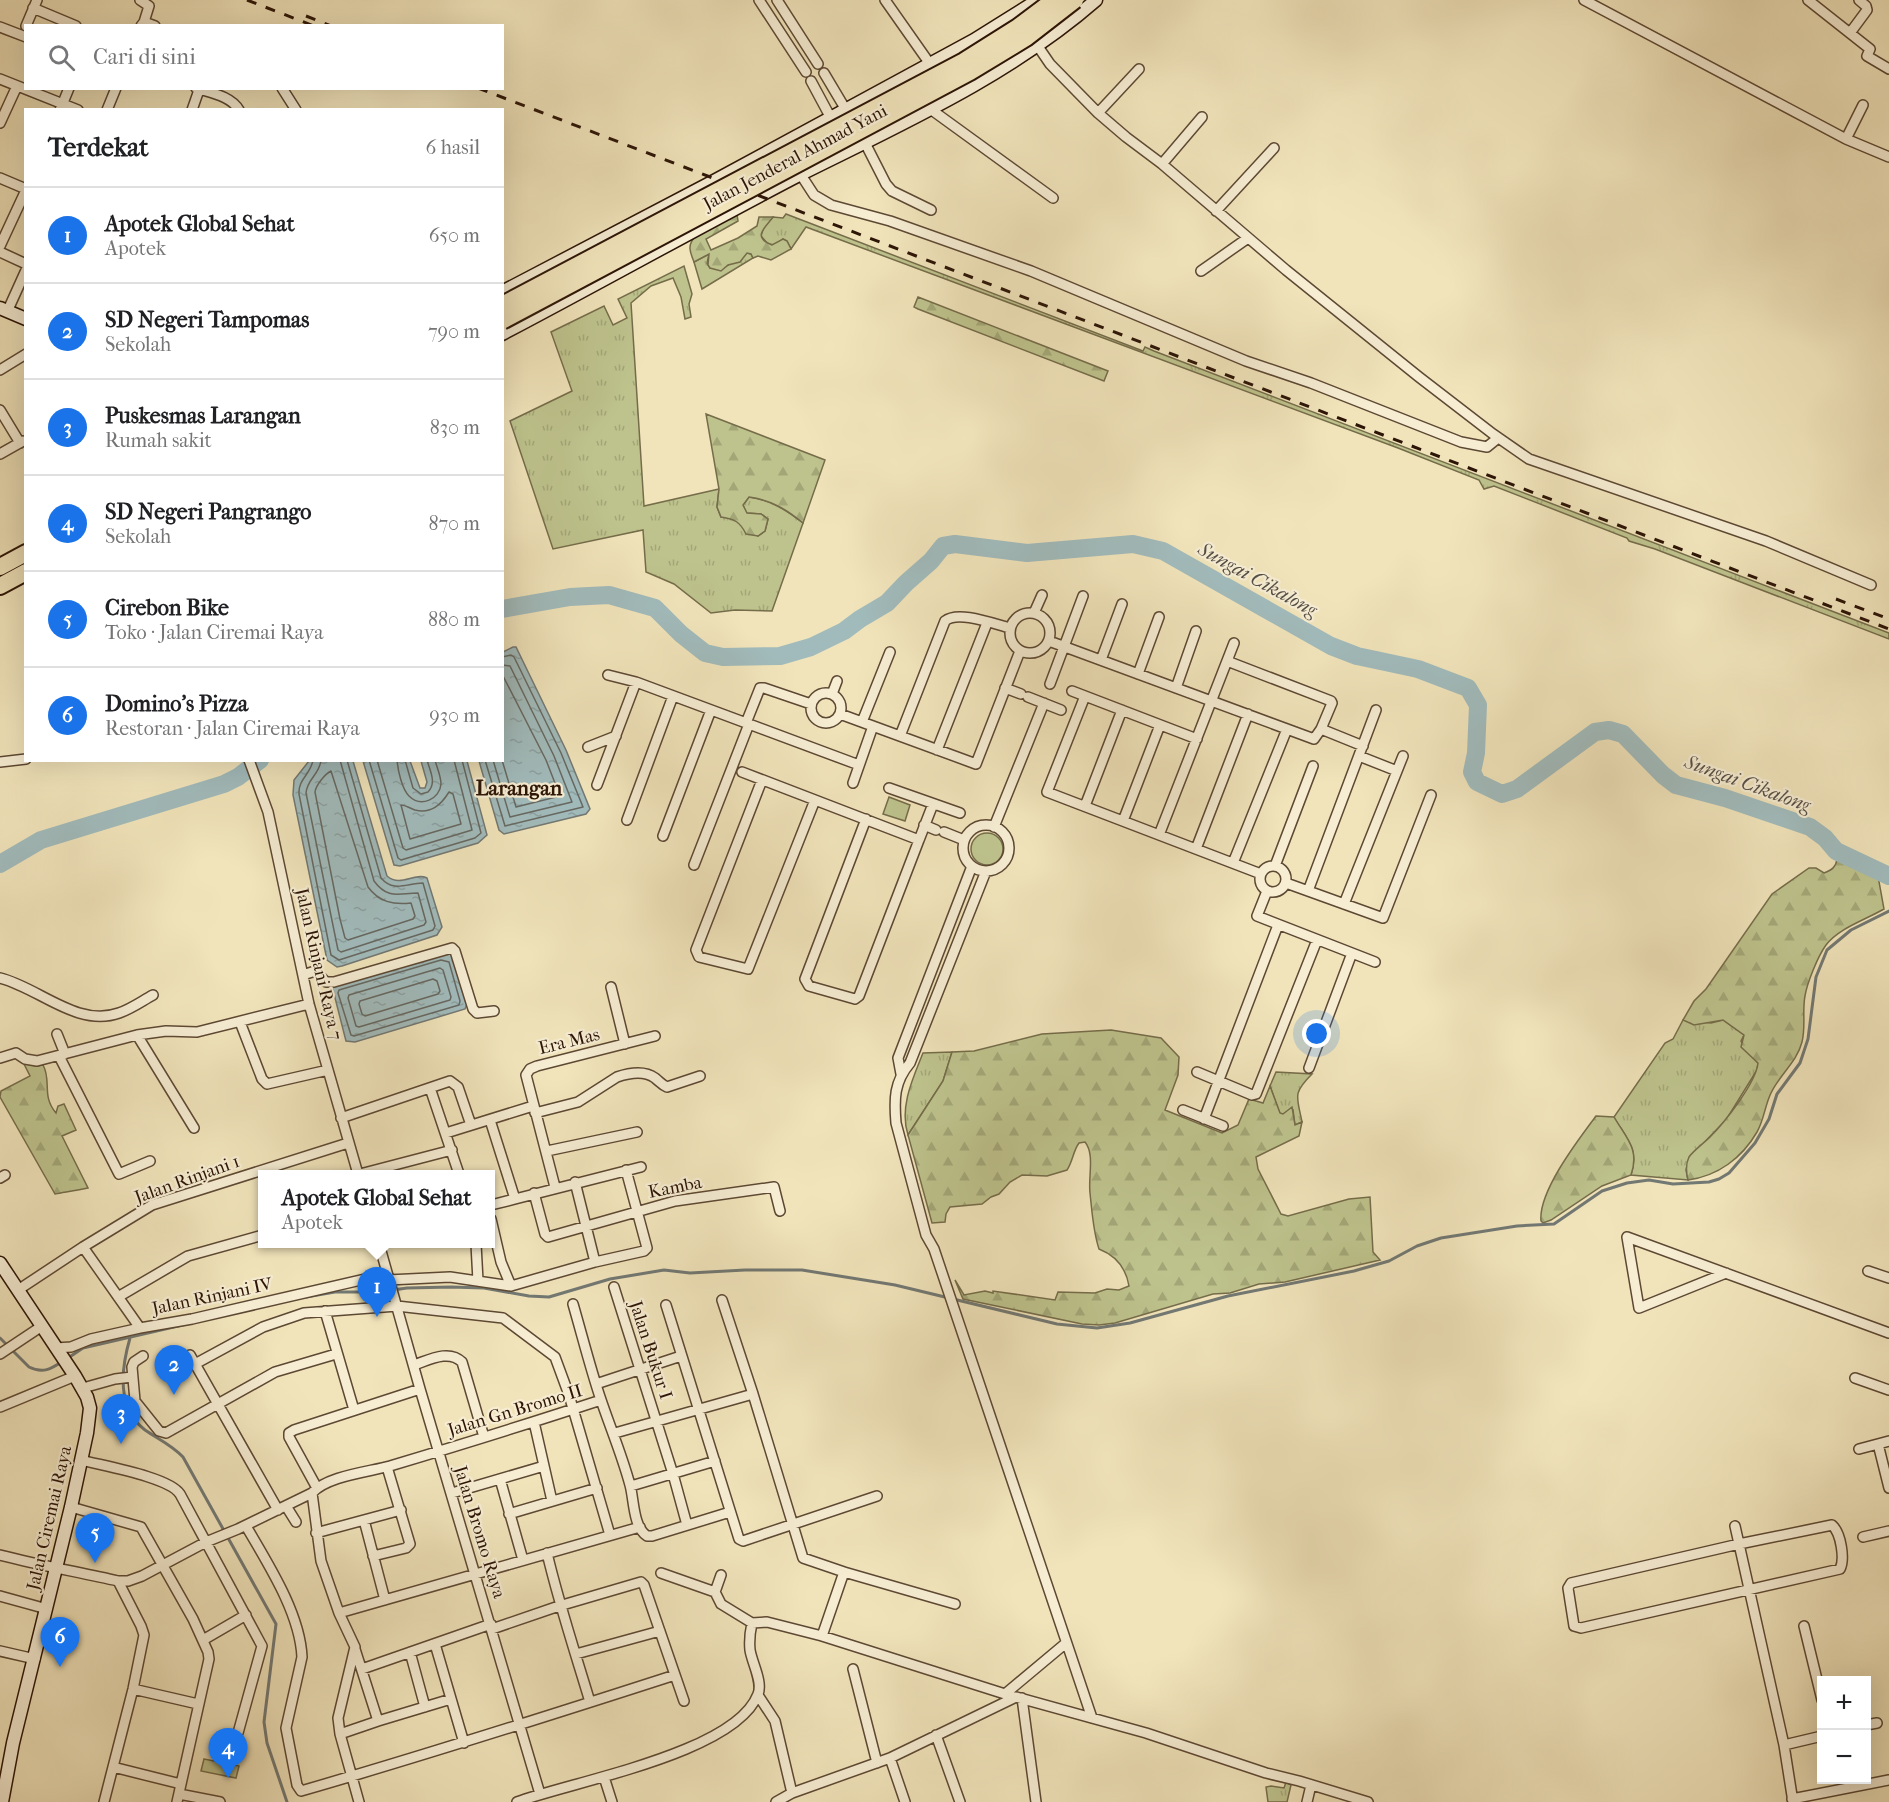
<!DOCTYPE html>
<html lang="id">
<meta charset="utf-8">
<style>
body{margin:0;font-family:"IM FELL French Canon",serif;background:#f2f2f2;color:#202124}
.controls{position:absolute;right:18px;bottom:18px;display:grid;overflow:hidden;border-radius:0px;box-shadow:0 6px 24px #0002}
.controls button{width:54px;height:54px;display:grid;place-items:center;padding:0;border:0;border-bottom:2px solid #e0e0e0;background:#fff;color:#202124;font:30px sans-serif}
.you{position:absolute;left:1317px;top:1034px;width:21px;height:21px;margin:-15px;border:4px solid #fff;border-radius:50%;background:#1a73e8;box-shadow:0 0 0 9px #1a73e833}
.badge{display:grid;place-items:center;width:39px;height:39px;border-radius:50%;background:#1a73e8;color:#fff;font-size:20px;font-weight:700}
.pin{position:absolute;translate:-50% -50px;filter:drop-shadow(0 2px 3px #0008)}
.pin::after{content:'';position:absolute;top:32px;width:21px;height:18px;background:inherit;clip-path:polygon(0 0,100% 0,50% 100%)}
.popup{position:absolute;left:258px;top:1170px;width:237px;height:78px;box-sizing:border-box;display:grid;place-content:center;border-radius:0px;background:#fff;filter:drop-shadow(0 2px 4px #0005);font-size:20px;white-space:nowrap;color:#757577}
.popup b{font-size:22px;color:#202124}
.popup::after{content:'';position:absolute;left:50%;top:100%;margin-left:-12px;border:12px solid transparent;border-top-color:#fff}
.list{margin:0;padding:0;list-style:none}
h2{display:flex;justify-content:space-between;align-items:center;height:78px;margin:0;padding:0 24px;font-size:26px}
h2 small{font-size:20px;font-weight:400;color:#757577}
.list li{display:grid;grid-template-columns:39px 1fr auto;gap:18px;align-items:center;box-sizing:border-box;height:96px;padding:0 24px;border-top:2px solid #e0e0e0}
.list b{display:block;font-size:22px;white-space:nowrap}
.list p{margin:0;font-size:20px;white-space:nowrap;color:#757577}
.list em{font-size:20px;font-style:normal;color:#757577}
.icon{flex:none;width:33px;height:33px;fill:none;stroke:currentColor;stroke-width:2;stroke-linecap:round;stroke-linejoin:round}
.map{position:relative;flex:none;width:1889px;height:1802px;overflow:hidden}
.search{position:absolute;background:#fff;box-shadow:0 6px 24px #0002;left:24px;top:24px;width:480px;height:66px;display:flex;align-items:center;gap:15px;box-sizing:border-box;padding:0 21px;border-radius:0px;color:#757577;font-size:22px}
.panel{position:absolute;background:#fff;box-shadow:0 6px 24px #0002;left:24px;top:108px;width:480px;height:654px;border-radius:0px}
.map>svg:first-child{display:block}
.grass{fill:url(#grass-tufts);stroke:#756c4a;stroke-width:1.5}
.forest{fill:url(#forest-firs);stroke:#756c4a;stroke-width:1.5}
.garden{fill:#bec38d;stroke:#756c4a;stroke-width:1.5}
.water{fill:url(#water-ripples);stroke:#727873;stroke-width:1.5}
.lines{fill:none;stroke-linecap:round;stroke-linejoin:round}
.shore{stroke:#666861;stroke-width:1.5}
.stream{stroke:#727873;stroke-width:3}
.river{stroke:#a1bbbc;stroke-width:18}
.street-casing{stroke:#5d4833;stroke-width:12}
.secondary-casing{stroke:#2c1406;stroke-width:15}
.highway-casing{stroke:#2c1406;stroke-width:20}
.street{stroke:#f6edd3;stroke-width:9}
.secondary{stroke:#f6edd3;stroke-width:12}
.highway{stroke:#f1e4bb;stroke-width:16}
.rail{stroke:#2c1406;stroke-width:3;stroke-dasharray:10 10;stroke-linecap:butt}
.highway-bridge-casing{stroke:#2c1406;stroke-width:20;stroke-linecap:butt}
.highway-bridge{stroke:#f1e4bb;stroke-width:16}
.labels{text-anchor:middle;stroke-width:4.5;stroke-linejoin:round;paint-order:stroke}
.street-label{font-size:18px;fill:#2c1406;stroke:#f6edd3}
.water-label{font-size:20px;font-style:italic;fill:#554e46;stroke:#f6edd3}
.quarter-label{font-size:21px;font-weight:bold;fill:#2c1406;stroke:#f6edd3}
</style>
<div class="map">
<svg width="1889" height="1802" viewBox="0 0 1889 1802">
<defs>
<pattern id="grass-tufts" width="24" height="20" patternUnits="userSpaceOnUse" patternTransform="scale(1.5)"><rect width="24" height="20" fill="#bec38d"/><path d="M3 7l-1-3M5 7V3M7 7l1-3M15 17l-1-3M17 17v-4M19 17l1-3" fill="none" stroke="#a3a778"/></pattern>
<pattern id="forest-firs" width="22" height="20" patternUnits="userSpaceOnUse" patternTransform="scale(1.5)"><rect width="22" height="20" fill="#bec38d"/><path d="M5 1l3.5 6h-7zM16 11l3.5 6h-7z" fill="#a3a778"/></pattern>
<pattern id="water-ripples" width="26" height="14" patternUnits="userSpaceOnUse" patternTransform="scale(1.5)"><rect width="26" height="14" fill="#a1bbbc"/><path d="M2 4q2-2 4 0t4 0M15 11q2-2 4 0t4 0" fill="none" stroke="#8ba0a0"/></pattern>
</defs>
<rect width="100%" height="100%" fill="#f1e4bb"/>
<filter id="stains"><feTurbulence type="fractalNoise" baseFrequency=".00333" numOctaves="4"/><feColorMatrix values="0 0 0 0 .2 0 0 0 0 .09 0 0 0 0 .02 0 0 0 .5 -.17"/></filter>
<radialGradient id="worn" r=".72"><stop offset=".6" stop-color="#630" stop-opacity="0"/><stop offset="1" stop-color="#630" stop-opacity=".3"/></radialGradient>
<path class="grass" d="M786 214 1143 351 1145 347 1154 351 1889 633V639L1655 549 1629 541 1627 538 1494 486 1484 489 1479 480 1398 448 806 227 791 249 787 241 783 239 775 245 768 244 761 236 764 226 773 217 783 218Z
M747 253 751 254 753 258 702 289 694 262 709 254 707 263 710 268 725 267Z
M684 266 692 294 689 304 691 317 685 319 681 297 673 278 651 286 631 303 644 506 719 489 717 507 721 517 735 519 758 536 765 531 768 519 761 514 746 513 743 505 749 497C771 500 786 510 803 523L772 611 735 610 711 613 674 584 646 572 643 530 553 549 510 421 572 391 551 332 604 306 613 325 627 318 618 299Z
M1683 1020 1711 1023 1723 1020 1744 1035 1741 1041C1747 1056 1750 1052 1758 1063L1757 1070 1726 1120 1689 1158 1686 1170 1688 1180 1631 1175C1640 1149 1626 1138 1614 1117L1665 1043 1673 1039Z
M952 1052 943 1081 908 1135C899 1107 913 1078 923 1053Z
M1276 1072 1312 1074C1292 1094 1297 1096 1302 1122L1295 1125 1293 1110 1283 1114H1280L1270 1086Z
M1286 1782 1291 1785 1287 1802H1268L1266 1787 1271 1786 1284 1788Z"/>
<path class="forest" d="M737 214 738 221 706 239 711 250 738 238 757 226 759 217H773C766 227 751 237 772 245L783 239 787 241 791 249 771 260 758 256 753 258 751 254 747 253 740 262 728 265 721 271 710 268 708 265 709 254 694 262C690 252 687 245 695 237Z
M918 297 1108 371 1104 381 918 309 914 307Z
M706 414 825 460 803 523C786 509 771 500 749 497L743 505 747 513 761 514 768 519 765 531 758 536 746 534C740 522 735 519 721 517L717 507 719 489Z
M1837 859 1878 876 1884 909C1865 920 1839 928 1826 945 1818 956 1807 983 1805 996 1802 1011 1806 1026 1802 1042 1797 1062 1780 1074 1771 1093 1765 1105 1764 1120 1757 1132 1742 1158 1718 1176 1688 1180 1686 1172 1685 1165 1689 1157 1694 1150 1703 1144 1710 1137 1724 1123 1756 1083 1758 1063L1741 1047 1744 1035 1723 1020 1694 1025 1683 1020 1694 1001 1706 989 1772 894 1809 868H1816L1824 873C1832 870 1836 867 1837 859Z
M1111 1030 1161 1038 1179 1057 1178 1075 1165 1110 1222 1133 1238 1125 1249 1099 1263 1103 1270 1086 1280 1113 1283 1114 1292 1107 1295 1125 1302 1122 1299 1136 1256 1157 1258 1169 1281 1214 1288 1216 1349 1199 1370 1197 1373 1252 1380 1260 1285 1282 1259 1284 1230 1293 1213 1294 1115 1323 1099 1325 1082 1324 963 1299 955 1280 964 1295 985 1291 993 1293V1291L1055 1300 1058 1292 1095 1293 1107 1289 1119 1290 1129 1286C1126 1268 1117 1256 1099 1249 1093 1231 1092 1211 1090 1193 1088 1177 1095 1154 1085 1142L1079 1143C1073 1151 1073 1161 1067 1170L1047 1176 1022 1175 1010 1182 999 1194 991 1197 982 1204 950 1207 946 1214 945 1222 932 1223 908 1135 943 1081 952 1052 974 1051 1042 1034Z
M22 1060 35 1066 43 1065C52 1081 41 1095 56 1113L58 1106 64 1104 76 1130 62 1136 88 1188C78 1190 66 1192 55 1194L0 1097 1 1091 30 1076Z
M1596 1116 1614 1117C1626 1138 1640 1149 1631 1175L1602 1186 1551 1220 1543 1223 1541 1221C1538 1192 1578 1140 1596 1116Z"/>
<path class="garden" d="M889 797 910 805 905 821 883 814Z
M971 849a16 16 0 1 1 32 0a16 16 0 1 1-32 0Z
M204 1759 239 1766 236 1778 201 1771Z"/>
<path class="water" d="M513 647H516L566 750 590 809 586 814 504 834 499 830 479 761 502 760 503 652Z
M309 761H353L387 876C401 888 414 872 427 878L442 927 437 935 342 966 337 967 327 960 293 795 294 780Z
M363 761H410L420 788H425L427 782 421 761H467L487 835 478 843 400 866 394 865Z
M448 951 452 953 467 1004 465 1009 355 1042 346 1041 332 986Z"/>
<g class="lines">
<path class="shore" d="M313 760C311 774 298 779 299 794L331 955 339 960 433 930 435 926 423 883C407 883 394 893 381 878L347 760
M321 760C320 774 307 779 306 793L338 950 341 952 424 925 426 922 418 893C399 893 388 900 374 881L340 760
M369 760 398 858 401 860 475 838 481 833 462 760
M377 760 403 848 406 850 472 830 454 760
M397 760C398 771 402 789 409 796 421 808 440 799 441 784 441 776 437 768 435 760
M405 760 413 788 421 794 428 792C437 783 430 771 427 760
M485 760 505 826 583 807 561 753 514 657 511 655 502 657
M493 760 510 817 572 802 554 756 510 666 502 665
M502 760 516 807 560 796 546 760 502 674
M331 771 368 887C379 902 393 905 411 903L415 916 413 919 348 940 345 938 340 919 315 792C316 785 325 774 331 771Z
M449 792 453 794 461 824 410 839 401 805C406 805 409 808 415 810 431 814 441 805 449 792Z
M441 960 449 962 460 1001 459 1005 354 1036 351 1035 338 993 339 990Z
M440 968 443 970 451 997 450 1000 359 1027 356 1026 348 998 349 995Z
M433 979 437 981 440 991 438 994 365 1016 362 1014 359 1004 360 1001Z"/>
<path class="stream" d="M306 1297 335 1292H379L407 1288 451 1287 484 1288 529 1296 549 1297 610 1279 664 1270 690 1273 745 1270H802L895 1285 1057 1324 1097 1328 1130 1323 1228 1296 1354 1271 1389 1261 1417 1246 1441 1238 1517 1226 1554 1224 1602 1191 1627 1183 1649 1180 1673 1184 1709 1182 1719 1179 1729 1173 1755 1143 1769 1119 1777 1094 1800 1063 1808 1039 1816 977 1827 950 1851 930 1889 911
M0 1338 29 1367C43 1374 51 1369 63 1361
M130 1338C121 1369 116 1408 145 1430 158 1439 172 1445 183 1457L276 1624 264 1722 267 1743 287 1802
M68 1358 83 1348 191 1323"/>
<path class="river" d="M502 609 570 597 609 595 655 608 681 634 705 653 723 657 780 656 811 647 844 631 860 619 887 603 906 583 931 561 943 546 955 544 1027 553 1133 544 1163 551 1331 646 1357 656 1418 669 1468 688 1478 705 1476 753 1472 772 1477 782 1502 794 1517 789 1595 732 1609 730 1623 734 1663 775 1676 785 1725 798 1810 827 1825 838 1836 851 1889 876
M0 864 41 840 224 784 238 777 260 760"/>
<g class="street-casing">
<path id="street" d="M140 0 149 6 144 22
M759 0 806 72
M777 0 818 64
M885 0 930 64
M1584 0 1846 139 1889 157
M1808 0 1870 49 1867 56 1889 69
M33 8 76 26
M26 26 37 0
M141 26 144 22 155 26
M0 27 26 37
M1850 33 1867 10 1866 6 1859 0
M1037 45 1050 64 1098 113 1126 137 1162 164 1286 270 1419 377 1493 434 1529 459 1766 541 1871 585
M824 73 849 115
M0 79 78 110
M811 81 833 122
M196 88C211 93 231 96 239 110
M282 88 296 110
M929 108 1053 198
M60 110 69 88
M107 110 116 88
M192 110 199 90
M1098 113 1139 69
M0 123 17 86
M862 137 886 184 892 191 931 210
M1846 139 1863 105
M1162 164 1202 117
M801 175 814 195 831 205 890 221 1031 271 1246 361 1311 383 1461 442 1487 447 1498 438
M0 178 26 189
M1216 211 1274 148
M0 246 26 190
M0 252 26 264
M1201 271 1248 238
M7 312 26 270
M0 370 26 354
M0 410 20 443
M0 454 23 441
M1010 633a20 20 0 1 1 40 0a20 20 0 1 1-40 0Z
M1034 613 1042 595
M1049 641 1314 739 1321 729
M1101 660 1122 604
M1227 661 1331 701 1332 703 1321 729 1363 746
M1138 674 1159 617
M608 675 636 682 859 765
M1050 684 1083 596
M1005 688 1021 694
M1176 688 1196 631
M1072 691 1197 739
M811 708a15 15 0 1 1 30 0a15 15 0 1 1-30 0Z
M832 694 837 681
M1085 696 1047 792 1261 874
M1028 697 1061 710
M840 714 976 764 1020 651
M862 722 890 652
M746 723 760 688H764L811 704
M900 736 945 621C958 610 994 624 1010 628
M588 747 616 736
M937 750 987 623
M1359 756 1397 771
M249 760 268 812 309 1004 358 1174
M0 762 26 759
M742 772 919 840 933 804
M762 780 696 950 699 957 748 969 815 800
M853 783 873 726
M597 785 636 682
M889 788 960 813
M1085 806 1122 710
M866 819 805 979 809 986 855 999 859 996 919 840
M627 820 673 696
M1123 821 1160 725
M924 825 936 830
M963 848a23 23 0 1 1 46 0a23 23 0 1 1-46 0Z
M994 827 1044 703
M944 832 964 840
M1159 835 1234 643
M663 836 711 710
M1196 849 1248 714
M1233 863 1287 729
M694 865 749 724
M1260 879a13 13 0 1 1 26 0a13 13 0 1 1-26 0Z
M1275 866 1313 766
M986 871 910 1063C894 1082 894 1099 896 1123L926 1235 934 1249 1092 1718
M1286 883 1383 918 1431 795
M1267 891 1257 916 1375 962
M1308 891 1376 710
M1344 904 1403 756
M303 975 315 971 326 982H334L452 948 455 951 473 1009 477 1013 494 1011
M0 978C38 987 77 1028 119 1013 131 1009 142 1001 153 995
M611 987 625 1044
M240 1022 262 1079 267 1084 328 1070
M57 1034 65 1054
M137 1035 194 1128
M59 1056 119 1174 150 1161
M0 1058 16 1053 25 1059 37 1061 137 1035 166 1031 197 1032 309 1004
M1309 1068 1352 953
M1197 1072 1252 1095 1256 1094 1317 940
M901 1074 898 1058 972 866
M430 1088 459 1174
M1183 1110 1223 1126
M535 1113 578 1102 617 1077C629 1073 644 1070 655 1078 660 1082 662 1085 667 1087L700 1076
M341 1118 450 1081 458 1087 471 1125
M1204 1119 1278 925
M490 1120 515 1199 641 1167
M446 1133 533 1106
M547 1151 637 1132
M360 1174 452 1150
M0 1178 5 1175
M575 1182 595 1262
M555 1187 526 1075 530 1069 537 1066 655 1036
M534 1193 545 1234 548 1237 675 1201 774 1187 780 1211
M491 1205 515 1199
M491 1219 501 1262 511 1286
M379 1244 420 1389 540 1794
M476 1244 478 1281
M83 1247 140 1328 192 1319 387 1274
M1868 1271 1889 1278
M1726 1273 1639 1308 1627 1237 1889 1333
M388 1280 450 1277 511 1286 595 1262 644 1251 647 1248 626 1170
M614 1287 673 1474 687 1525
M18 1290 83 1247 152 1205 348 1143
M118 1297 188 1256 263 1235
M722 1300 753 1394 803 1558 844 1572 955 1604
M573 1304C582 1335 590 1367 600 1397 610 1427 622 1455 630 1485 634 1499 633 1527 647 1536H652L730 1512
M666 1305 739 1539 743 1541 877 1496
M325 1311 354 1410
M56 1348 71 1347 91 1339 140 1328
M0 1354 42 1326
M190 1355 278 1510
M143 1356 134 1362 132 1367 135 1401 159 1431 166 1433 275 1372 336 1354
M195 1364 263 1327 304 1313 397 1306 503 1318 555 1357 569 1395 610 1535
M414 1365C429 1360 449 1349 462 1362L484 1437
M1855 1378 1889 1390
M596 1384 681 1356
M83 1388 115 1379 132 1377
M0 1407 75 1376
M534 1422 552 1501
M615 1433 753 1394
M1878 1444 1889 1488
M1859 1449 1889 1441
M81 1460C103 1466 169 1477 180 1494L262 1646 238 1733
M500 1479 523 1560
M631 1486 715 1461
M317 1488 289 1437V1433L294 1430 420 1389
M452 1493 544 1466
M286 1506 296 1522
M71 1507 141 1527 193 1619 208 1652 209 1659 177 1802
M509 1514 597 1488
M364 1520 385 1600
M1832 1525C1841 1533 1845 1559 1840 1569L1581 1628 1574 1626 1568 1588 1571 1583 1739 1544Z
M246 1526C268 1564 300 1613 302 1657L286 1728 297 1785 301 1791C426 1755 551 1715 675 1675
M1735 1526 1784 1745 1793 1802
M316 1533 401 1510
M1863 1537 1889 1531
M547 1553C559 1604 575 1652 590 1702
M0 1555C39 1565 78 1572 118 1581
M373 1556 406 1548 410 1544 387 1467
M661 1573 715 1592
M721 1575 715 1592 721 1604 752 1623 767 1622 822 1636 1005 1694 1146 1733 1266 1773 1299 1781 1368 1802
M0 1596 47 1609
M339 1613 640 1527
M1804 1626 1822 1700
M492 1629 559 1606 641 1582 644 1585 684 1701
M822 1636 844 1572
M203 1640 246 1615
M435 1644 464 1743
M0 1651 35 1659
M410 1652 425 1707
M576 1654 660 1631
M362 1669 491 1624
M853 1669 877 1763
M133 1689 198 1704
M1005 1694 1066 1643
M758 1695 775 1721 792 1793
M1022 1698 1036 1802
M378 1721 451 1699
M1866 1725 1877 1723
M340 1734 378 1721 355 1649
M936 1735 960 1802
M1784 1745 1822 1736
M890 1758 905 1802
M113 1767 181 1784
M604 1777 612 1802
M179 1794 220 1802
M1792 1799 1889 1780
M104 1802 133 1689 144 1635 141 1626 118 1581H128L142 1576 206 1542 238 1529 312 1493
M359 1802 340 1734 338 1718 355 1647 339 1613 321 1561 312 1493C327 1476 368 1472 390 1466 460 1445 531 1423 601 1400
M517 1802C574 1781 736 1753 758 1694 763 1682 752 1663 750 1650 749 1640 750 1632 752 1623
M776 1802 792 1793 890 1758 1016 1697
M1307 1802 1311 1785"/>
</g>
<g class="secondary-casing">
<path id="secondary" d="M502 292 716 180 974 40 1038 0
M0 308 26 319
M502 334C601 282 699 227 799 175 901 124 1009 76 1096 0
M0 1263 75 1376 87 1397 90 1408 87 1433 71 1507 13 1743 2 1802"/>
</g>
<g class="highway-casing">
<path id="highway" d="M0 567 26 553
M0 586 26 572"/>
</g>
<use href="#street" class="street"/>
<use href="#secondary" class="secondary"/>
<use href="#highway" class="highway"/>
<path class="rail" d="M247 0 314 26
M306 16 331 26
M478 88 1889 629
M1836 599 1889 619"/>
<g class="highway-bridge-casing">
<path id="highway-bridge" d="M502 305 964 61 1018 27 1054 0
M502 321 970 72 1026 38 1075 0"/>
</g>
<use href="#highway-bridge" class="highway-bridge"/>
</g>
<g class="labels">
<g class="street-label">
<text transform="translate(795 157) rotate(-28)" y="6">Jalan Jenderal Ahmad Yani</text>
<text transform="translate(319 964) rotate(77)" y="6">Jalan Rinjani Raya 7</text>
<text transform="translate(569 1041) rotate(-14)" y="6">Era Mas</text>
<text transform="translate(187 1179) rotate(-20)" y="6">Jalan Rinjani 1</text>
<text transform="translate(675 1187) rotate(-11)" y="6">Kamba</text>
<text transform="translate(212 1296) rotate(-12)" y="6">Jalan Rinjani IV</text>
<text transform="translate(651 1350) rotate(72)" y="6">Jalan Bukur I</text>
<text transform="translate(515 1410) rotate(-17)" y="6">Jalan Gn Bromo II</text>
<text transform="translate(49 1518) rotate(-77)" y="6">Jalan Ciremai Raya</text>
<text transform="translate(480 1532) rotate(73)" y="6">Jalan Bromo Raya</text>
</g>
<g class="water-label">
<text transform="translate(1258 579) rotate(29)" y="7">Sungai Cikalong</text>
<text transform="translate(1748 783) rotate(20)" y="7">Sungai Cikalong</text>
</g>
<g class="quarter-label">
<text x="519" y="795">Larangan</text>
</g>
</g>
<rect width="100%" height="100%" filter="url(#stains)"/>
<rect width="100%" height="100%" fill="url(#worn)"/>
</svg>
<div class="controls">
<button>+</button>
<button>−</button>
</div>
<div class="you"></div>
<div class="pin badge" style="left:377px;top:1317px">1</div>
<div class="popup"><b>Apotek Global Sehat</b>Apotek</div>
<div class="pin badge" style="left:174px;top:1395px">2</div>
<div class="pin badge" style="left:121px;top:1444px">3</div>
<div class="pin badge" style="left:228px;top:1778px">4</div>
<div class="pin badge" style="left:95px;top:1563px">5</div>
<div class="pin badge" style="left:60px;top:1667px">6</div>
<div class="search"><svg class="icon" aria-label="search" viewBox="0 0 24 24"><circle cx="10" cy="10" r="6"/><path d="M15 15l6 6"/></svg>Cari di sini</div>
<section class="panel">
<h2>Terdekat<small>6 hasil</small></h2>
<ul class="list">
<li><span class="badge">1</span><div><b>Apotek Global Sehat</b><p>Apotek</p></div><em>650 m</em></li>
<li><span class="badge">2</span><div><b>SD Negeri Tampomas</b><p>Sekolah</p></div><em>790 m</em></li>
<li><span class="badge">3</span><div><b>Puskesmas Larangan</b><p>Rumah sakit</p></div><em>830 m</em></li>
<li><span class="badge">4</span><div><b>SD Negeri Pangrango</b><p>Sekolah</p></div><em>870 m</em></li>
<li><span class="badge">5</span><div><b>Cirebon Bike</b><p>Toko · Jalan Ciremai Raya</p></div><em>880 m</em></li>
<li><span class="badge">6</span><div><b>Domino's Pizza</b><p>Restoran · Jalan Ciremai Raya</p></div><em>930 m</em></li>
</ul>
</section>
</div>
